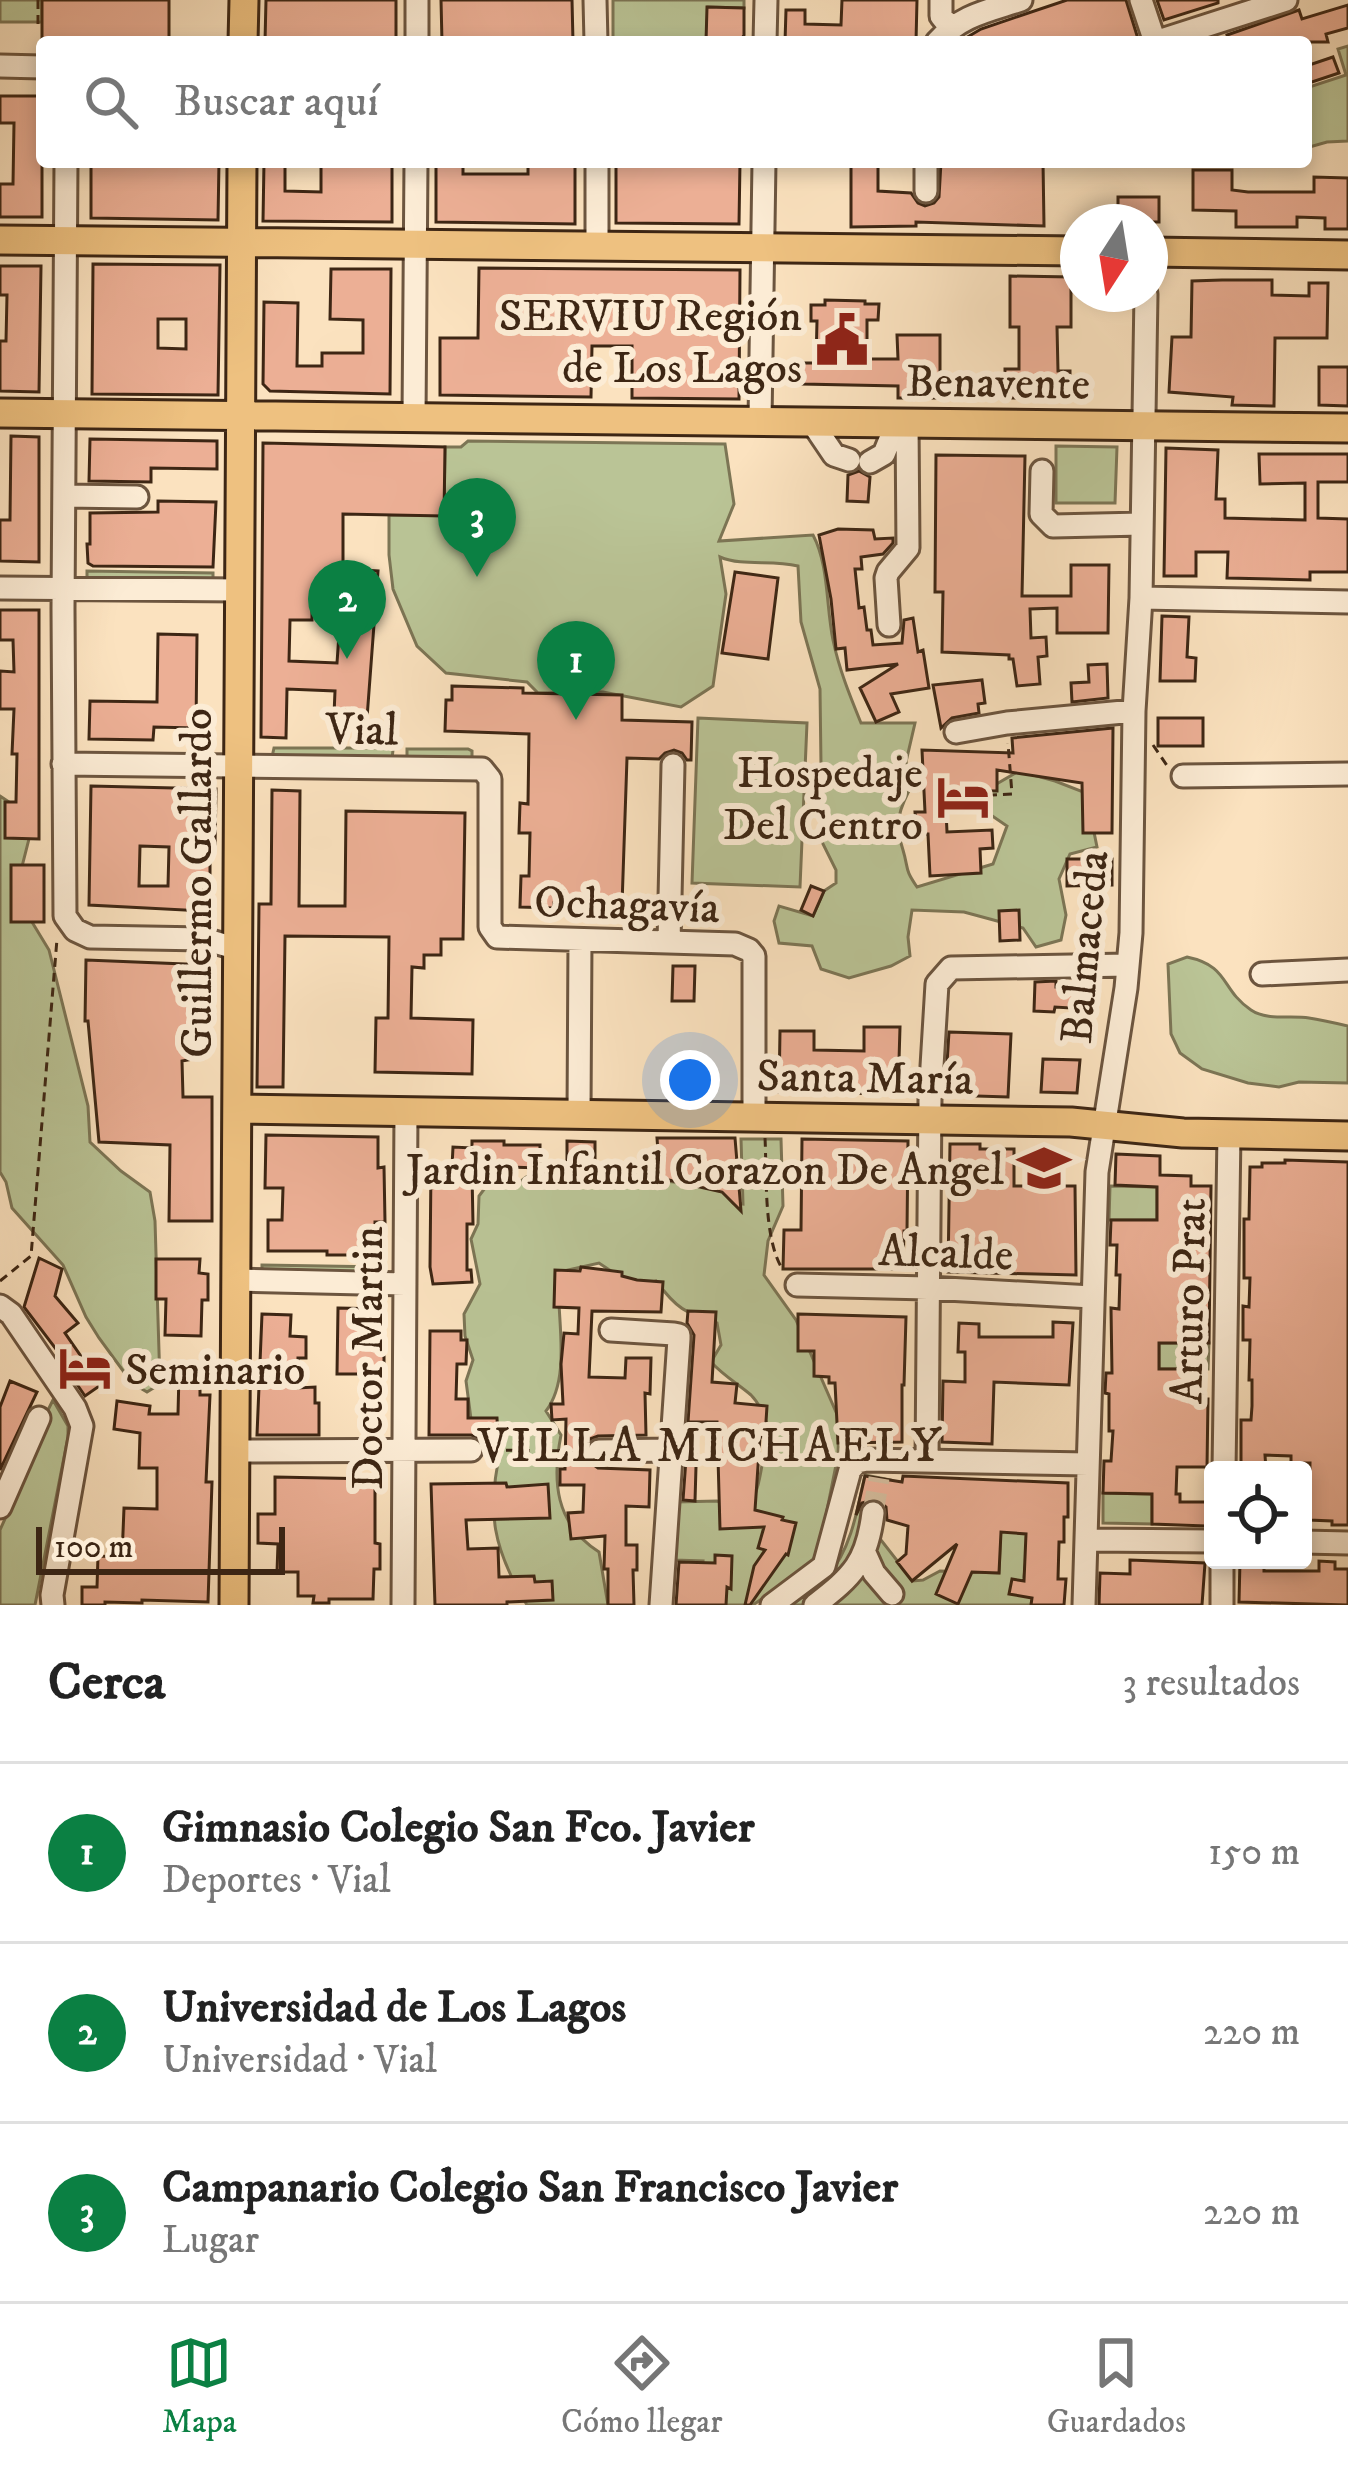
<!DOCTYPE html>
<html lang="es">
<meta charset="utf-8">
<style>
body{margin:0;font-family:"IM FELL DW Pica",serif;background:#f6f6f6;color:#222}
.controls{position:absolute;right:36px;bottom:36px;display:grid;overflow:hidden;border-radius:12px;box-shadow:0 6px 18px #0003}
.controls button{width:108px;height:108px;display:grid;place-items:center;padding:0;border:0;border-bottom:3px solid #e0e0e0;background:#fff;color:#222;font:60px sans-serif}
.compass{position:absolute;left:1060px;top:204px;width:108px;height:108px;border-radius:50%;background:#fff;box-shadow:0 6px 18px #0003;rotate:192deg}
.scale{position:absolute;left:36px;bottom:30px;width:249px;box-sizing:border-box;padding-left:12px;border:6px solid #3d2614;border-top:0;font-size:33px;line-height:42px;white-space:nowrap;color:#3d2614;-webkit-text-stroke:9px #fcecd5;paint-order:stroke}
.you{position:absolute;left:690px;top:1080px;width:42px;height:42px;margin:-30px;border:9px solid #fff;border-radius:50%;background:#1a73e8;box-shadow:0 0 0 18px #1a73e833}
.badge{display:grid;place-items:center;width:78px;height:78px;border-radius:50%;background:#0b8043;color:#fff;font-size:39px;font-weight:700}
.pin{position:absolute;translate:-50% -99px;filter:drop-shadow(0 3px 6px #0008)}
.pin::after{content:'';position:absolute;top:63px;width:42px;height:36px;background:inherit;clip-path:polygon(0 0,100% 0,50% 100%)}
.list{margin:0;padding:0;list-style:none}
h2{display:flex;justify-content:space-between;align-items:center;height:156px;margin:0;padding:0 48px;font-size:51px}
h2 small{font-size:39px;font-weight:400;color:#767676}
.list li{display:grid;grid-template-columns:78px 1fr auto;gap:36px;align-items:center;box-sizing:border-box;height:180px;padding:0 48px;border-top:3px solid #e0e0e0}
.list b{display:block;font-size:45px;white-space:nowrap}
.list p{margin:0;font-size:39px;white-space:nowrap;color:#767676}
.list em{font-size:39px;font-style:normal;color:#767676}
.icon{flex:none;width:66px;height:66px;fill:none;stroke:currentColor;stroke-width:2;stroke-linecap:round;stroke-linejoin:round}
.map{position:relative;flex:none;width:1348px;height:1605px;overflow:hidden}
.search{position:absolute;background:#fff;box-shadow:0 6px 18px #0003;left:36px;right:36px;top:36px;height:132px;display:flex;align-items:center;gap:30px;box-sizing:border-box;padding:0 42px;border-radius:12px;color:#767676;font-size:45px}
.sheet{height:696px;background:#fff}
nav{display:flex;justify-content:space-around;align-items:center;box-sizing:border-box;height:168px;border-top:3px solid #e0e0e0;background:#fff;font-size:33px;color:#767676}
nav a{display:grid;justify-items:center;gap:6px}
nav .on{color:#0b8043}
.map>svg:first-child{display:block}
.green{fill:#bac496;stroke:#7c7555;stroke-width:3}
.building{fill:#ecaf95;stroke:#3d2614;stroke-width:3;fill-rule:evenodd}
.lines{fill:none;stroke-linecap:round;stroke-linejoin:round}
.minor-tunnel{stroke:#d5bc9d;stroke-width:21;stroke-dasharray:21 10;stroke-linecap:butt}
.minor-casing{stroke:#6c553f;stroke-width:27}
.major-casing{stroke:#3d2614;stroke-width:33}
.path{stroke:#3d2614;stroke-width:3;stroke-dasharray:9 6;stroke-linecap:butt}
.minor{stroke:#fcecd5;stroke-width:21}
.major{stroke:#eec180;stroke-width:27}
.labels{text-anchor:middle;stroke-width:12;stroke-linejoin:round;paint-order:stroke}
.poi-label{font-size:45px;fill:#3d2614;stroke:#fcecd5;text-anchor:end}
.street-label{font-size:45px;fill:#3d2614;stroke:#fcecd5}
.neighbourhood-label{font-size:48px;letter-spacing:3px;fill:#3d2614;stroke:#fcecd5}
</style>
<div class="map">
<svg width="1348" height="1605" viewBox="0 0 1348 1605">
<rect width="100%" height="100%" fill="#fbe2bf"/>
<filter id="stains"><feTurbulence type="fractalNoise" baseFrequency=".00167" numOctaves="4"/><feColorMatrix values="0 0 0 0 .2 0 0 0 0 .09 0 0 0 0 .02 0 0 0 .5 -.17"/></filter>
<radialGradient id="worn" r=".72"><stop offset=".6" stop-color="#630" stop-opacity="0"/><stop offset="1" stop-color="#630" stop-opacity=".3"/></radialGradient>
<path class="green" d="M0 0H42V22H0Z
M613 0H744V8L708 7 706 42H613Z
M1348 46V141L1327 142 1306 148V88L1346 75 1338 49Z
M468 441 725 444 734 504 719 541 813 535C829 565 826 607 833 640 839 669 850 696 861 723H915L906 762 913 783C899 809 894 822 903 850 909 870 904 868 917 887L993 864 1007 826 969 800 1019 771 1055 781 1086 793 1097 847 1070 854 1059 879 1066 915 1061 940 1036 947 1023 928 964 912 912 910 908 937 910 956 891 966 849 978 821 969 812 946 779 943 774 921 779 906 813 916 824 891 836 883V870L822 842 820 689 801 622 798 566C771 559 744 567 720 557L726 594 713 686 681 707 603 692 538 693 527 682 446 673 417 646 393 589 389 555V515H444L445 447H461Z
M1056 446 1117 447 1115 503H1056Z
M87 571 213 573V580L87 578Z
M698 718 807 723 800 887 692 883Z
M274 748H390L393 750 392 759 272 757Z
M407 749H468L472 751V758L470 760 407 758Z
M0 796 18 808 31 831 15 894 49 950 88 1106 90 1142 121 1171 150 1192 155 1221 160 1384 147 1392 132 1383 99 1338 86 1317 63 1265 12 1208 6 1182 0 1172Z
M1187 957C1230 966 1220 989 1251 1010 1267 1021 1291 1015 1309 1018 1322 1020 1335 1023 1348 1026V1083L1299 1082 1279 1087 1248 1083 1202 1069 1180 1053 1171 1034 1168 964Z
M741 1139H781L783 1206 768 1241 764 1275 796 1320 839 1419 838 1455 826 1515 815 1556 806 1573 786 1582 753 1605H698L703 1561 674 1560 676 1502 717 1501 746 1511C764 1486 759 1461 770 1432 765 1419 761 1405 751 1395 737 1383 725 1377 711 1362L721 1345 717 1323C684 1312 677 1309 656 1281L635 1287 599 1263 559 1272C555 1313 573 1375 546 1411L561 1435C552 1481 555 1524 599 1552L608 1605H527C493 1549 486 1512 501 1448L471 1419 466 1381 473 1360 465 1336 464 1314 480 1284 471 1239 478 1224 479 1196 488 1184 512 1188 526 1177 560 1167 590 1169 616 1165 650 1179 689 1184H717L733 1203 743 1204Z
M1110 1186 1157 1187V1220H1109Z
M262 1265 384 1267V1274L262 1272Z
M1159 1343H1209L1208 1369H1159Z
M53 1400 68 1426V1437L35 1605H0V1530L47 1425 46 1414Z
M865 1475 890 1480 877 1535 913 1581 923 1580 940 1571 999 1573 1002 1500 1031 1516 1024 1577 1032 1598 1031 1605H789C802 1595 817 1587 828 1575 851 1550 858 1507 865 1475Z
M1103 1493 1152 1494V1524L1103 1523Z"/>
<path class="building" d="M42 0H169V42H42Z
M266 0H396V42H265Z
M441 0H572L573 42H442Z
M842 0H917L916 42H785L786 10H805V24L841 25Z
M1067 0H1126L1139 42H959L981 29Z
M1157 0H1218V3L1164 20Z
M1348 5V28L1326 34 1328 42H1229L1227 35 1299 10 1302 19Z
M707 7 744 8V35L740 42H706Z
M1333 57 1339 73 1306 84V66Z
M0 96H42V217H0V184H13L14 123H0Z
M91 162H219L218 220 91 218Z
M264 162H285V191L321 192V162H392V222L263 221Z
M436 162H463V174H528V162H575V224L436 222Z
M616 162H740L739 224 616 223Z
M851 162H878V191L911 193 918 203 925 206 934 203 939 197 941 162H1043L1044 226 916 222V226L851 227Z
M1193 170H1232V190L1248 192H1314V177L1348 178V229H1325V218L1297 217V227H1236V211L1193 210Z
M1118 197H1159V222H1118Z
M93 264 220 265 218 395 92 394ZM158 319H186V349L158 348Z
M0 266H41L39 392 0 391V341H6L7 295H0Z
M479 268 740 270 739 399 632 398V346H592L591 397 440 395V338H478Z
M331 269H391L390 394 270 391 263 384 264 302 298 303 297 366H322V353H363V320L330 319Z
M1010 276 1071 277V327H1057L1058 371H1070V398H1005V369H1019V327H1010Z
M1222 280H1272V295L1309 296V283H1328L1327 338H1275L1274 406 1232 405 1233 397 1169 392 1172 337H1191L1192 281Z
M825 300 865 301V304H879L878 320H867V359H898L897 335H940V398H898V386L802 384V363H816L817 321H811V305H825Z
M1319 367H1348V406L1319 405Z
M11 436 39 437V562L0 561V520H10Z
M90 439 217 441V469L151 468V482L89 481Z
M263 443 445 447 444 516 343 514V569L378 571 367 718 334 715 335 691 287 689 286 738 261 737ZM312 605H341L337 663 289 661 290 620H312Z
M1166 448 1218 450 1216 499H1225V518L1305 520V483L1260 484 1259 454H1348V482H1318V518L1348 519V572H1310V580L1227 578 1228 552H1196V576H1164Z
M936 455 1025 456 1022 596H1071V565H1109L1108 633H1057V608L1030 609 1031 638 1046 637 1047 656 1038 657 1040 684 1017 686 1013 659H1009V655L942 652 943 592H935Z
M859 471 870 477 868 502 847 501 848 475Z
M158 501 216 502 213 567 93 566 88 563 87 544H90V513L158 512Z
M838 529 873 530 875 539 893 538V543L883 554 861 557 862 569H855L859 608 864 607 867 630H871L873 645 902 643 904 620 913 618 918 652 923 650 929 688 891 694 899 712 876 722 860 688 898 664 847 670 845 648 836 649 831 599 819 535Z
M735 572 778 578 768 659 722 653Z
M0 610H39V839L5 838V802H16L17 754H12L14 709H0V671L14 672 13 640H0Z
M1162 616 1189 617 1187 657 1196 658 1195 681H1160Z
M158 634 197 635 196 728 154 727 153 740 89 739 90 701 157 702Z
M1107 664 1108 698 1072 702 1071 683 1089 682 1088 665Z
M982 680 985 703 978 704 979 713 952 718 941 728 933 685Z
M452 686 523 688V693L622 695V720L692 722 691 760H687L682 753 674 750 665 753 659 759 627 758 622 905 554 903V908L520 907 521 876H529L530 833H519L520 803 528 804 529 734 445 731 446 700H452Z
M1158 718H1203V746H1158Z
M1113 728 1112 833H1083L1082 783 997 770V791L945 790 947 832 992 830 993 848 980 849 981 873 930 876 928 834H917L915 812H925L922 750 1013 753 1012 738Z
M91 786 216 789 215 848 210 847V888H203V911L89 905ZM140 846 169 847 168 886H139Z
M272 790 300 791 299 906H345L346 811 465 813 463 939H441V955H424V968L412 967 411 1018 473 1020 472 1074 375 1072 376 1018H388L389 937 285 936 283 1087H257L259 904H271Z
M1067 859H1112V885L1067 886Z
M11 865H44V922H11Z
M811 886 824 891 813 916 801 910Z
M1019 910 1020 940 1000 941 999 911Z
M86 960 209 965 211 1018H191L193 1059 182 1061 183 1097H212V1221H169L170 1145 99 1142 88 1021H85Z
M673 966H695L694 1001H672Z
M1056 981V987L1089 989 1087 1009 1055 1007 1054 1012 1034 1011 1035 982Z
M864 1027H900L898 1094 779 1092 780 1031H814V1050L864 1051Z
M949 1032 1011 1034 1008 1097 945 1095Z
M1043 1059 1080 1060 1077 1093 1041 1092Z
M266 1135 378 1137V1168L384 1167 385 1222H375V1241H359L358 1255H327V1251H268V1220H282L283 1188H265Z
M657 1138H735L741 1211 722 1192 660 1178Z
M802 1139 908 1141 907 1231H904L903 1269H783L784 1230H801Z
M472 1141H504V1145H540V1168L505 1167V1173H472L473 1224H467V1270H471L472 1282 433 1284 430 1267 431 1167H452L453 1147 472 1148Z
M567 1141 595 1142V1165H567Z
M950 1144H980V1149H1014V1186H1075L1076 1275 948 1272Z
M1116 1154 1160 1156V1175L1191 1176V1186H1211L1209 1343H1159V1369H1202V1399H1208L1207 1467H1177L1176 1494H1180V1502H1206V1526L1152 1524V1494L1103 1493 1104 1461H1111L1113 1431H1109V1394L1105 1393 1106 1373H1112L1111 1308 1119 1309 1120 1275H1116L1117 1245H1110L1111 1220H1157V1187L1115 1185Z
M1285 1160 1348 1162V1525H1332V1521L1309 1520 1310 1463H1291V1456L1265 1455 1266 1470H1241V1420H1251L1252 1406V1380H1249L1250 1340H1243V1306L1249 1307 1250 1278H1244V1219H1249L1250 1167H1262V1163H1285Z
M39 1258 62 1269 55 1296 78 1323 65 1333 85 1362 91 1357 108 1380 85 1396 72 1377 75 1374 24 1307Z
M156 1259H200L199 1273 208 1274V1300H202L201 1336 165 1335 166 1299H156Z
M581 1267 622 1272V1276L637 1280 663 1282 661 1312 592 1311 589 1377 625 1378 626 1358H651L650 1394 645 1393 646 1435 598 1436 590 1439 584 1450 587 1460 598 1468 650 1470 649 1507 626 1506V1545H637V1570H633L634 1605H608V1569H604L605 1536 571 1539 568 1513 583 1512 584 1485H560V1469H565L566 1419 552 1420 551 1404H563L561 1364 564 1333 578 1334 579 1308 554 1307 555 1270 580 1271Z
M338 1308 384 1309V1374H337Z
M688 1311 716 1312 712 1382 737 1384 735 1403 767 1406 765 1437H760L755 1510 783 1517 782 1520 796 1523 788 1555 786 1554 750 1605H745L754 1566 765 1550 758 1548 764 1527 720 1529 717 1422H688L694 1335 687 1323Z
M262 1314 291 1315 290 1336 306 1337V1358H298V1388L315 1387V1403H319V1435H257Z
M798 1314 906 1317 904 1385H902V1442L838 1443 835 1383H829V1377L814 1376V1351H798Z
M1053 1322 1073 1323 1069 1385 994 1382 992 1444 942 1442 943 1381 965 1382V1352H958L959 1323 979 1324V1337H1053Z
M430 1331H461V1340H467L466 1364H457L456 1399H468V1418H497L498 1440H482L471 1435H429Z
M179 1374H200V1395H210L206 1482H212L208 1602 142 1600V1603L105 1602V1605H82V1587H97L98 1556 122 1557 124 1508 157 1509V1468H139L140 1433 114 1429 117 1401 150 1406 149 1414H178Z
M10 1381 37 1392 0 1470V1407Z
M688 1432H697L695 1501 683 1500Z
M865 1476 902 1482 903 1476 1068 1483V1517H1064V1542H1059L1058 1579H1066L1064 1605H1031L1032 1598 1009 1594 1012 1579 1024 1581 1026 1534 1001 1532 999 1573 972 1572 958 1604 936 1594 957 1544 912 1581 897 1562 906 1554 908 1526 887 1520 886 1507 876 1499 862 1503 856 1515Z
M275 1477 375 1479V1543L380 1544V1569H374L373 1599H329V1603H313L314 1596H298V1572H277L278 1544 258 1543V1514H275Z
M506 1483 507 1487 548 1484 550 1518 466 1520 468 1549 498 1548 499 1577 534 1576 535 1582 552 1581 553 1600 507 1602V1605H435L431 1484Z
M715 1555 732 1556 731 1589 727 1587 726 1605H676L679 1562 715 1563Z
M1130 1560 1205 1563 1202 1605H1099L1100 1573 1130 1574Z
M1240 1561H1264V1571H1319V1561L1335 1562V1569H1348V1605L1239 1602Z"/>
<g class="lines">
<path class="minor-tunnel" d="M873 1513 879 1478"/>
<g class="minor-casing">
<path id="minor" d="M595 0 596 42
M941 0V16L950 27
M1141 0 1155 42
M417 42V0
M765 42 766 0
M937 42C961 15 988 11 1021 0
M1155 42 1286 0
M0 66 42 67
M66 162 63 609 65 916 75 930 90 937 204 939 238 949
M597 162V246
M926 162V191
M414 417 416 162
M760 420 764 162
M811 421 834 455 849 460
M870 462 884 454 897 422
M1042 471 1041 514 1053 526 1142 524
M64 496 137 497
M0 588 239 590
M1141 598 1348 602
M889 625 886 578 888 572 908 548 907 422
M956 732 1007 723 1134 711
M63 764 482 769 490 779V927L497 937 735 944 749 950 754 956V1116
M1183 776 1348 774
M669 942 673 765
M1262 974 1348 970
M579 1114 580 940
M236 1280 405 1284
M797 1285 928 1288 1092 1297
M0 1306 11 1314 75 1408 82 1426 52 1595 53 1605
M611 1330 674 1334 679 1335V1339L661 1605
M235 1451 471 1450
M599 1451 670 1450
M927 1460 930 1099 937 984 951 968 1128 965
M1224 1470 1229 1133
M0 1507 39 1418
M1086 1540 1213 1541
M1303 1542 1348 1543
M865 1553 874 1573 892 1594
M403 1605 406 1111
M772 1605 824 1566 850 1470 857 1462 867 1460 1088 1464
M815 1605C853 1576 867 1562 873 1513
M1084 1605 1097 1172 1126 988 1131 933 1134 711 1141 598 1146 294
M1222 1605V1560"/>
</g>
<g class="major-casing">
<path id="major" d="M243 42 244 0
M0 240 1078 251
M1150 252 1348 255
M0 413 1348 428
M237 1109 1071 1122 1183 1133 1348 1136
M234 1605 242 162"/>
</g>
<path class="path" d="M38 0V28
M1153 745 1168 767
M973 796 1012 794 1008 743
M765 1138C767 1174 763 1239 783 1270
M0 1281 31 1256 57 939
M491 1450 577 1451"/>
<use href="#minor" class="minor"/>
<use href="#major" class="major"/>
</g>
<defs>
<g id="civic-bare" transform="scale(4.14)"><path d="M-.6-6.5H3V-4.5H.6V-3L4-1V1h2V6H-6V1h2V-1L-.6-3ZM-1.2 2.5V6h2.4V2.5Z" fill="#8f2418" stroke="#fcecd5" stroke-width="2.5" paint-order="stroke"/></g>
<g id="hotel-bare" transform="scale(4.14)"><path d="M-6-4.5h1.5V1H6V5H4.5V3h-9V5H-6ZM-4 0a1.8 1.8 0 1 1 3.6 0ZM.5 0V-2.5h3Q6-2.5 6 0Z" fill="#8f2418" stroke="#fcecd5" stroke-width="2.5" paint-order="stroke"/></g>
<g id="school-bare" transform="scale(4.14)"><path d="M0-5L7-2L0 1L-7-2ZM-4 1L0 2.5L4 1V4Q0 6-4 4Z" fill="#8f2418" stroke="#fcecd5" stroke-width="2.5" paint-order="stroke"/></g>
</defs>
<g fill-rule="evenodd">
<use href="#civic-bare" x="842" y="340"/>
<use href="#hotel-bare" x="963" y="797"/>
<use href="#school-bare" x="1044" y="1168"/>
<use href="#hotel-bare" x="85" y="1368"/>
</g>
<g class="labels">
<g class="poi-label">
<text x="802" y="330">SERVIU Región<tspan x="802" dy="52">de Los Lagos</tspan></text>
<text x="923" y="787">Hospedaje<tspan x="923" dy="52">Del Centro</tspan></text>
<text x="1004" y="1184">Jardin Infantil Corazon De Angel</text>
<text x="125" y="1384" text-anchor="start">Seminario</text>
</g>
<g class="street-label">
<text transform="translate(998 381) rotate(1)" y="16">Benavente</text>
<text transform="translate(362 728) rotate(1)" y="16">Vial</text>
<text transform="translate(195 883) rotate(-90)" y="16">Guillermo Gallardo</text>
<text transform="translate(627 903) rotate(2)" y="16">Ochagavía</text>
<text transform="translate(1083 947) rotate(-85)" y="16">Balmaceda</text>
<text transform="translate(865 1076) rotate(1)" y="16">Santa María</text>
<text transform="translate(946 1251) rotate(2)" y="16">Alcalde</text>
<text transform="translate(1187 1301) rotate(-89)" y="16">Arturo Prat</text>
<text transform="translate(366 1358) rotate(-90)" y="16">Doctor Martin</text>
</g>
<g class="neighbourhood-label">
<text x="711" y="1461">VILLA MICHAELY</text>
</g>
</g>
<rect width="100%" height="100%" filter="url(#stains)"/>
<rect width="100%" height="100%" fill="url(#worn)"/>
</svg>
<div class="controls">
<button><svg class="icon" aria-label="locate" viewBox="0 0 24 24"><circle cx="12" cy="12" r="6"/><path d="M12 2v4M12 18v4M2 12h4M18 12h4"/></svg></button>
</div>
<svg class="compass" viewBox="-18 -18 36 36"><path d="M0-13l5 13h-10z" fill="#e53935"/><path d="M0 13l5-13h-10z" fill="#767676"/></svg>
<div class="scale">100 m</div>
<div class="you"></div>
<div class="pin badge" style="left:576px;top:720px">1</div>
<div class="pin badge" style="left:347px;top:659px">2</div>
<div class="pin badge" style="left:477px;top:577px">3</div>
<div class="search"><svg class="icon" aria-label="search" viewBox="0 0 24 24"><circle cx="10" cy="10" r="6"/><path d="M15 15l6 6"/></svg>Buscar aquí</div>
</div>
<section class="sheet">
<h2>Cerca<small>3 resultados</small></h2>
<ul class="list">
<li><span class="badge">1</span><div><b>Gimnasio Colegio San Fco. Javier</b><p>Deportes · Vial</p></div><em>150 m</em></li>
<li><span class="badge">2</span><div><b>Universidad de Los Lagos</b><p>Universidad · Vial</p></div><em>220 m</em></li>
<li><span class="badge">3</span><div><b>Campanario Colegio San Francisco Javier</b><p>Lugar</p></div><em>220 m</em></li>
</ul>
</section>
<nav>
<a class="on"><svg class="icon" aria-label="map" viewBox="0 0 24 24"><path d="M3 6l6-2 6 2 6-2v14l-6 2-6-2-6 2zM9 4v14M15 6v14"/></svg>Mapa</a>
<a><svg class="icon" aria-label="directions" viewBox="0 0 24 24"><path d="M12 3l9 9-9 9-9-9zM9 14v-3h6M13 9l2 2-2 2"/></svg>Cómo llegar</a>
<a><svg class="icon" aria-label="saved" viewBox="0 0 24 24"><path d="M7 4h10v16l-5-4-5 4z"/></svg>Guardados</a>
</nav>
